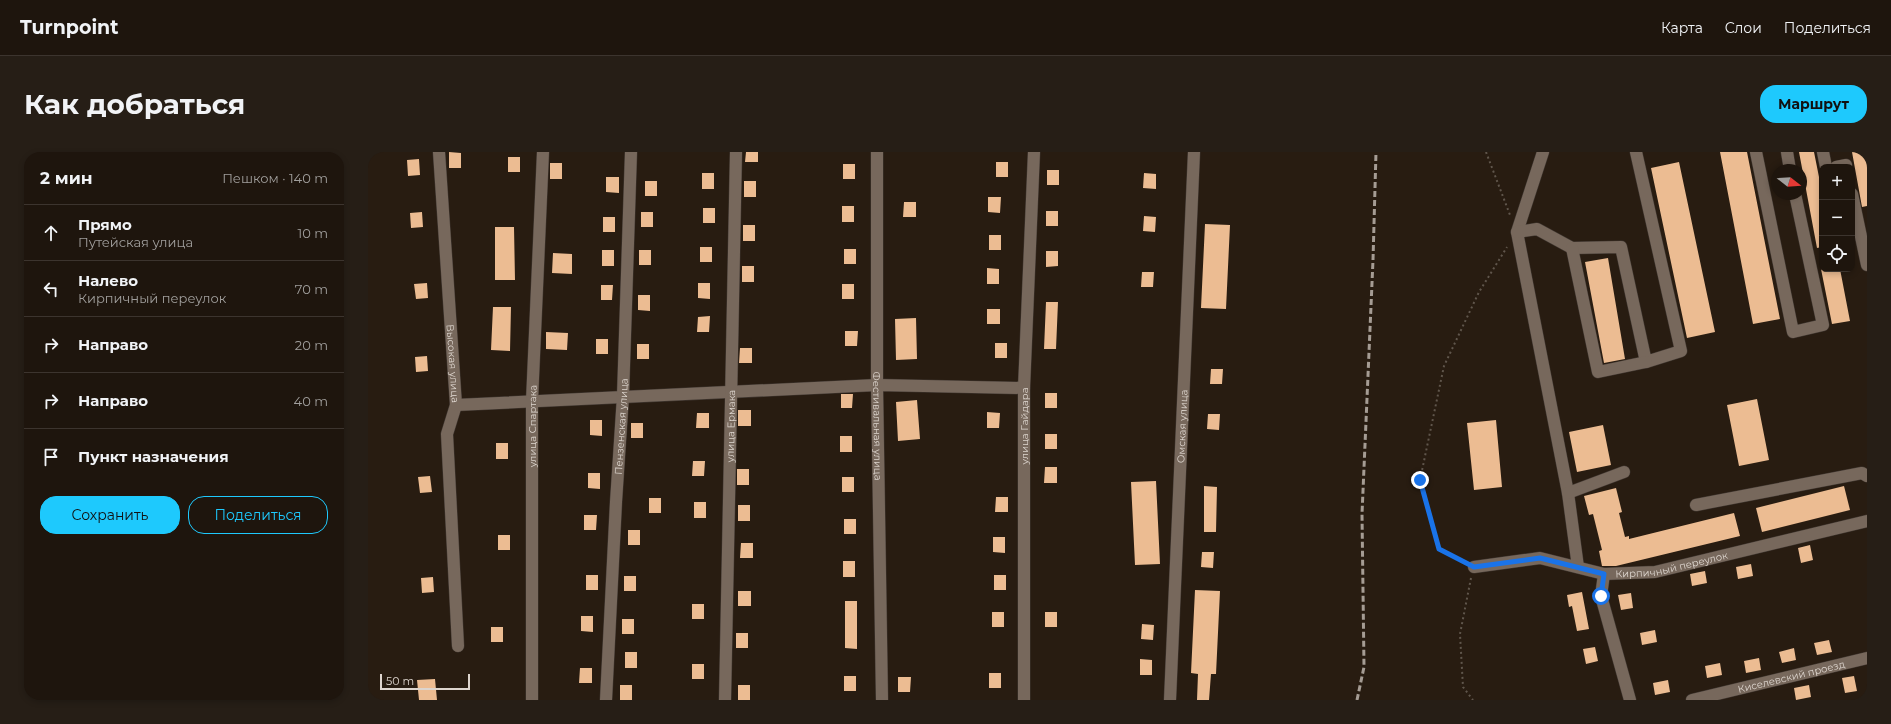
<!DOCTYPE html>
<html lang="ru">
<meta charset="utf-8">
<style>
body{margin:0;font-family:Montserrat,sans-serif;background:#261e16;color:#f1f3f6}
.controls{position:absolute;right:12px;top:12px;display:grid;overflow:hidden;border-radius:8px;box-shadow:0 2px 6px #0003}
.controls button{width:36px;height:36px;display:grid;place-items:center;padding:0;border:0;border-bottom:1px solid #3c342e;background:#1e150d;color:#f1f3f6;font:20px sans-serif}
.compass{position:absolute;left:1403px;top:12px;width:36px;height:36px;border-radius:50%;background:#1e150d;box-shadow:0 2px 6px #0003;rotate:107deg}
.scale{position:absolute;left:12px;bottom:10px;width:90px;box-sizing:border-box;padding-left:4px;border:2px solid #ddd5ce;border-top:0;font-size:11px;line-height:14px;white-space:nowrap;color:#ddd5ce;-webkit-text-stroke:3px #281c11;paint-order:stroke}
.stop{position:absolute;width:12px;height:12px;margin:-9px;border:3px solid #1a73e8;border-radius:50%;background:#fff}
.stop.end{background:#1a73e8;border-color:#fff;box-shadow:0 1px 4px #0008}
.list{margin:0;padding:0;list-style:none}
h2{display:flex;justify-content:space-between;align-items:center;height:52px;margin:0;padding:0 16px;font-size:17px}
h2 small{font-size:13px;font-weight:400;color:#a19f9d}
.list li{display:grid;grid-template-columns:26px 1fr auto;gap:12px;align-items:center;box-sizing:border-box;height:56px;padding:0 16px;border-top:1px solid #3c342e}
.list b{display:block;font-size:15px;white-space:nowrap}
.list p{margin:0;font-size:13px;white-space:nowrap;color:#a19f9d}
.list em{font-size:13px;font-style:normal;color:#a19f9d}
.actions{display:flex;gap:8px;padding:12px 16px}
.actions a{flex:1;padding:9px 0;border:1px solid #1ec9fd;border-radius:16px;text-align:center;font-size:14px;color:#1ec9fd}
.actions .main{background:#1ec9fd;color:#111}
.icon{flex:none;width:22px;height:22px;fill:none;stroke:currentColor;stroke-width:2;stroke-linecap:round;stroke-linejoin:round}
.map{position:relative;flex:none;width:1499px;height:548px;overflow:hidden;border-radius:16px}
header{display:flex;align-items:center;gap:24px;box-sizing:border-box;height:56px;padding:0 20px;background:#1e150d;border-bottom:1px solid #3c342e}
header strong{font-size:19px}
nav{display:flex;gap:22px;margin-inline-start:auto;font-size:14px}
.intro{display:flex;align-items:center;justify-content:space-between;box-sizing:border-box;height:96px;padding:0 24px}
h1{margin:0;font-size:28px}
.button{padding:10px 18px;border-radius:16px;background:#1ec9fd;color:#111;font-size:14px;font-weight:700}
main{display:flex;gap:24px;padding:0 24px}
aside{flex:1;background:#1e150d;border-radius:16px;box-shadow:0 2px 6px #0003}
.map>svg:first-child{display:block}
.building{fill:#ecbc92}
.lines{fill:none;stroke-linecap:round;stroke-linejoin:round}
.minor-casing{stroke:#413832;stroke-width:13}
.path{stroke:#60564c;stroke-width:2;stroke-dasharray:2 3;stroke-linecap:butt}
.minor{stroke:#77685c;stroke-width:12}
.rail{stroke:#a59c94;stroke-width:3;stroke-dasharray:6 3;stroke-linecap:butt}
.route{stroke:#1a73e8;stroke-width:5}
.labels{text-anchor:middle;stroke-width:4;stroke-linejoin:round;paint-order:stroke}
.street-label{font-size:10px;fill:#ddd5ce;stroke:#281c11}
</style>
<header>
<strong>Turnpoint</strong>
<nav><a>Карта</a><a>Слои</a><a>Поделиться</a></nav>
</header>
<div class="intro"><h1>Как добраться</h1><a class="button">Маршрут</a></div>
<main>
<aside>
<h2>2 мин<small>Пешком · 140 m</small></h2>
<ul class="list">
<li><svg class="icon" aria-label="ahead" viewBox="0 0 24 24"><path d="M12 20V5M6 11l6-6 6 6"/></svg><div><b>Прямо</b><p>Путейская улица</p></div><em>10 m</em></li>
<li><svg class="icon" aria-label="left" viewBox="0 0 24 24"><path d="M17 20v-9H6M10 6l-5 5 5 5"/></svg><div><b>Налево</b><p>Кирпичный переулок</p></div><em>70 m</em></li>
<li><svg class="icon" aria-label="right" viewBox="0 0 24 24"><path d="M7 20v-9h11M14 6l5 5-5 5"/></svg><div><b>Направо</b></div><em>20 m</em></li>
<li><svg class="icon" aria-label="right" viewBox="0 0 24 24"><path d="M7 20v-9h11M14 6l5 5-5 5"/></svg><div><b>Направо</b></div><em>40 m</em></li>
<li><svg class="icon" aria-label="arrive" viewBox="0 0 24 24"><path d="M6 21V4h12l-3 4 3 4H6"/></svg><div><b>Пункт назначения</b></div></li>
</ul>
<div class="actions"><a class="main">Сохранить</a><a>Поделиться</a></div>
</aside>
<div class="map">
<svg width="1499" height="548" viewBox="0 0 1499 548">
<rect width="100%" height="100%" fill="#281c11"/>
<path class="building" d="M81 0 93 1V16H81Z
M378 0H390V10H377Z
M1352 0H1379L1412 167 1385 172Z
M1431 0H1446L1454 40V95L1449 96Z
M1484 0H1497L1499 11V54L1494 55Z
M140 5H152V20H140Z
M51 7 52 23 40 24 39 8Z
M628 10H640V25H628Z
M1311 10 1347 180 1319 186 1283 16Z
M182 11H194V27H182Z
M475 12H487V27H475Z
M679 18H691V33H679Z
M334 21H346V37H334Z
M776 21 788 22V37L775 36Z
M238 25H251V41L238 40Z
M277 29H289V44H277Z
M376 29H388V45H376Z
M620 45H633L632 61 620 60Z
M536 50H548V65H535Z
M474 54H486V70H474Z
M335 56H347V71H335Z
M678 59H690V74H678Z
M54 60 55 75 43 76 42 61Z
M273 60H285V75H273Z
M776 64 788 65 787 80 775 79Z
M235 65H247V80H235Z
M837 72 862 73 858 157 833 156Z
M375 73H387V89H375Z
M127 75H146L147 128H127Z
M621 83H633V98H621Z
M332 95H344V110H332Z
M476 97H488V112H476Z
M234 98H246V114H234Z
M271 98H283V113H271Z
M678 99H690V114L678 115Z
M185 101 204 102V122L184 121Z
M1240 106 1257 207 1236 211 1217 110Z
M374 114H386V130H374Z
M619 116 631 117V132H619Z
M1453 117H1472L1482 169 1464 172Z
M774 120H786L785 135H773Z
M59 131 60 146 48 147 46 132Z
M330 131H342V147L330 146Z
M474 132H486V147H474Z
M233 133H245L244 148H233Z
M270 143H282V159L270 158Z
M678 150H690L688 197H676Z
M125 155H143L142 199 123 198Z
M619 157H632V172H619Z
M342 164 341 180H329L330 165Z
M548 166 549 207 528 208 527 167Z
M477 179H490L489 194H477Z
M178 180 200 181 199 198 178 197Z
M228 187H240V202H228Z
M627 191H639V206H627Z
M269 192H281V207H269Z
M372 196H384V211H371Z
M59 204 60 219 48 220 47 205Z
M843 217H855L854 232H842Z
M677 241H689V256H677Z
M473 242H485L484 256H473Z
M1389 247 1401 308 1371 314 1359 253Z
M549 248 552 287 530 289 528 250Z
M370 258H383V274H370Z
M619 260 632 261 631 276H619Z
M329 261H341V276H328Z
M840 262H852L851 278 839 277Z
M222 268H234V284L222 283Z
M1128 268 1134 335 1106 338 1099 271Z
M263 271H275V286H263Z
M1235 273 1243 313 1209 320 1201 280Z
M677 282H689V297H677Z
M472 284H484V300H472Z
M128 291H140V307H128Z
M325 309H337L336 324H324Z
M677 315H689V331H676Z
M369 317H381V333H369Z
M220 321H232V337L220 336Z
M62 324 64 340 52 341 50 325Z
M474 325H486V340H474Z
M788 329 792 412 767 413 763 330Z
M836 334 849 335 848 380H836Z
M1476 334 1482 358 1394 380 1388 356Z
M1248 336 1254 360 1251 361 1257 385 1261 384V387L1366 361 1372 384 1248 414H1234L1231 399 1234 398 1225 362 1221 363 1216 344Z
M628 345H640V360H627Z
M281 346H293V361H281Z
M326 350H338V366H326Z
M370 353H382V369H370Z
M216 363H229L228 378H216Z
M476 367H488V382H476Z
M260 378H272V393H260Z
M130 383H142V398H130Z
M625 385H637V401L625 400Z
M373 391H385V406H372Z
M1442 393 1445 408 1433 411 1430 396Z
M834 400H846L845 416 833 415Z
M475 409H487V425H475Z
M1383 412 1385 424 1370 427 1368 415Z
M1337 419 1339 431 1324 434 1322 422Z
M218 423H230V438H218Z
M626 423H638V438H626Z
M256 424H268V439H256Z
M65 425 66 440 54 441 53 426Z
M827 438 852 439 848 522H843L841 548H829L830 522 823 521Z
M370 439H383V454H370Z
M1214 440 1221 477 1209 479 1204 454 1201 455 1199 443Z
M1263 441 1265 456 1253 458 1250 443Z
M477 449H489V497L477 496Z
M324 452H336V467H324Z
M624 460H636V475H624Z
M677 460H689V475H677Z
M213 464H225V480L213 479Z
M254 467H266V482H254Z
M774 472 786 473 785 488 773 487Z
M123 475H135V490H123Z
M1287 478 1289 490 1274 493 1272 481Z
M368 481H380V496H368Z
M1461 488 1464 500 1449 503 1446 491Z
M1227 495 1230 509 1218 512 1215 497Z
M1426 496 1428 508 1414 511 1411 500Z
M257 500H269V516H257Z
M1391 506 1393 518 1378 521 1376 509Z
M772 507 784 508V523H772Z
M1352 511 1354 523 1339 526 1337 514Z
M324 512H336V527H324Z
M212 516H224V531H211Z
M621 521H633V536H621Z
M476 524H488V539H476Z
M1486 524 1489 539 1477 541 1474 526Z
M530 525H543L542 540H530Z
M67 527 69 548H51L49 528Z
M1300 528 1302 540 1287 543 1285 531Z
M252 533H264V548H252Z
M370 533H382V548H370Z
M1441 533 1443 545 1428 548 1426 536Z"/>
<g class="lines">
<g class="minor-casing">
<g id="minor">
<path id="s1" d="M71 0 88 253 79 282 90 494"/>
<path id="s2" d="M509 0V233L514 548"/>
<path d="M1175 0 1149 80 1200 341 1210 415"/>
<path d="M1388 0 1425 180 1455 173 1427 42"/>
<path d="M1419 0 1422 18"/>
<path d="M1455 0 1458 15"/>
<path d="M1468 15 1478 13V15"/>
<path d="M1484 42 1499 113"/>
<path d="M1149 80 1169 77 1204 96 1253 95 1278 210 1313 199 1268 0"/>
<path d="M1204 96 1230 220 1278 210"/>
<path d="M88 253 509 233 656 236"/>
<path d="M1200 341 1256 320"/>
<path d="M1328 353 1494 321 1499 324"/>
<path id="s3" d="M1106 415 1172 406 1236 422 1287 420 1499 369"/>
<path d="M1236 422 1233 444 1262 548"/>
<path id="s4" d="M164 548V249L175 0"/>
<path id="s5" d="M238 548 248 350 255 244 263 0"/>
<path id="s6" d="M357 548 368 0"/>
<path id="s7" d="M656 548V236L666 0"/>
<path id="s8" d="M802 548 826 0"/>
<path id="s9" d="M1324 548 1499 506"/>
</g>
</g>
<path class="path" d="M1118 0 1142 63
M1096 410 1071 397 1052 328 1076 214 1111 140 1139 95
M1103 426 1092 482 1095 535 1105 548"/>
<use href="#minor" class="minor"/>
<path class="rail" d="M989 548 996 515 994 362 1005 108 1008 0"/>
</g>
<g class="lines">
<path class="route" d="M1052 328 1071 397 1106 415 1172 406 1236 422 1233 444"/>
</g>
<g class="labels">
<g class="street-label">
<text dy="4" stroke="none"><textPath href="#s1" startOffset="212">Высокая улица</textPath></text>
<text dy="4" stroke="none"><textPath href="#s4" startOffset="274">улица Спартака</textPath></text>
<text dy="4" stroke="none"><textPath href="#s5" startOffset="274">Пензенская улица</textPath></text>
<text dy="4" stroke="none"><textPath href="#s6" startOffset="274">улица Ермака</textPath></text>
<text dy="4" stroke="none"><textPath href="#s2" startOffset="274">Фестивальная улица</textPath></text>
<text dy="4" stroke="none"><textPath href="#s7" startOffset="274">улица Гайдара</textPath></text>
<text dy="4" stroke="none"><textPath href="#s8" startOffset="274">Омская улица</textPath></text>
<text dy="4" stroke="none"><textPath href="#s3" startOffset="201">Кирпичный переулок</textPath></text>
<text dy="4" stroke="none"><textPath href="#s9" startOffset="102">Киселевский проезд</textPath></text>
</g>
</g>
</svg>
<div class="controls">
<button>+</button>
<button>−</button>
<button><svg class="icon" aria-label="locate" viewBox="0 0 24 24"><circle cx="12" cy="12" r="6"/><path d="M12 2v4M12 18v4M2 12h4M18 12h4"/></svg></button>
</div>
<svg class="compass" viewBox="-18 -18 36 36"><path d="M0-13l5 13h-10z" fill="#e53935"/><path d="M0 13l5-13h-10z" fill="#a19f9d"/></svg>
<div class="scale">50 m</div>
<div class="stop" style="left:1233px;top:444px"></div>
<div class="stop end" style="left:1052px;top:328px"></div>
</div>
</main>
